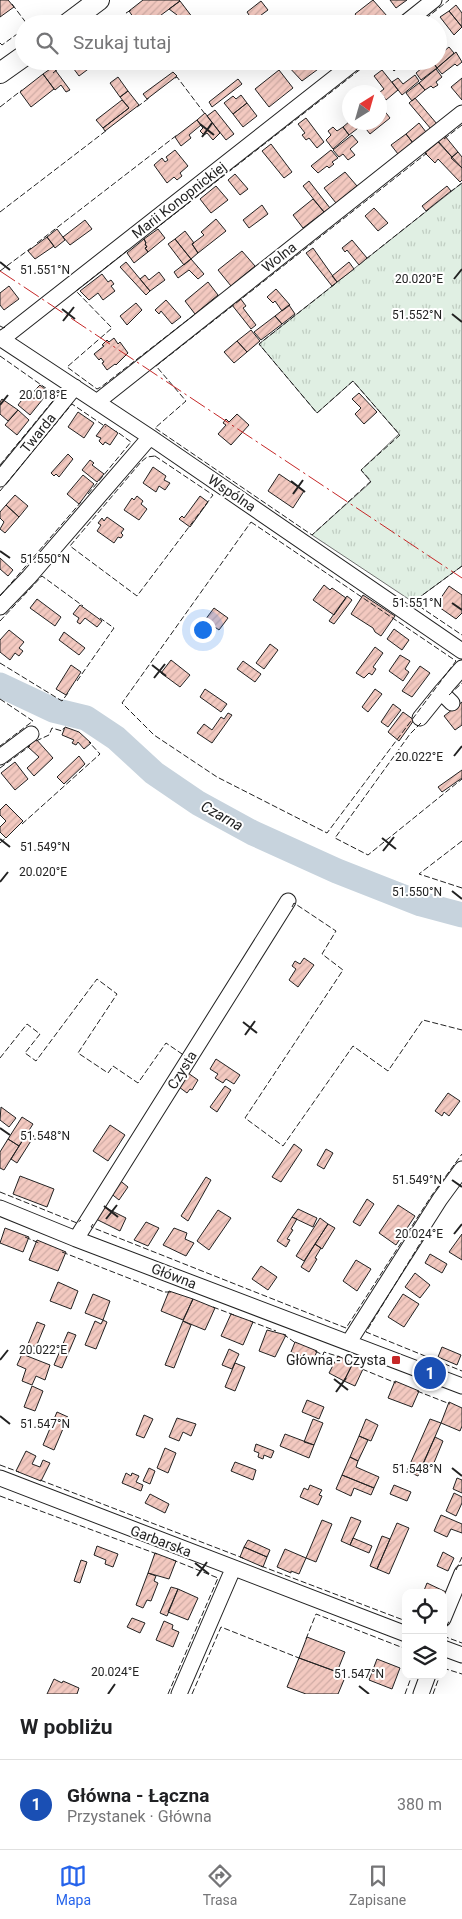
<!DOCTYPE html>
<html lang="pl">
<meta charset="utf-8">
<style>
body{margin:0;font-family:Roboto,sans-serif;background:#f6f6f6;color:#202124}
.controls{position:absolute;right:15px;bottom:15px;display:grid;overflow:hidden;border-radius:10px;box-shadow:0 5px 20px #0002}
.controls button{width:45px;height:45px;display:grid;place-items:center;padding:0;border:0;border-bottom:1px solid #e0e0e0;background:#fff;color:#202124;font:25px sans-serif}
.compass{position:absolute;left:342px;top:85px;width:45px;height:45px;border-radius:50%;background:#fff;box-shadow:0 5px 20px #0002;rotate:37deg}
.you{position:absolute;left:202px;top:629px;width:18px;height:18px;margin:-12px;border:4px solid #fff;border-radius:50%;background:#1a73e8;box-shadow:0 0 0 8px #1a73e833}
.badge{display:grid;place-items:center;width:32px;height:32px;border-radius:50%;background:#2563eb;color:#fff;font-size:16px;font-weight:700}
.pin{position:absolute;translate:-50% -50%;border:2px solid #fff;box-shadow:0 1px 5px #0006}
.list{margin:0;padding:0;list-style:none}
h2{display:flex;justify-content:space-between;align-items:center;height:65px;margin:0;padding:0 20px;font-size:21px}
h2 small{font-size:16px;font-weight:400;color:#757577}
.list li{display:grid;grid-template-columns:32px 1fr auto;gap:15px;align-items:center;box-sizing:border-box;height:90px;padding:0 20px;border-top:1px solid #e0e0e0}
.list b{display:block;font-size:19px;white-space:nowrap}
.list p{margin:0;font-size:16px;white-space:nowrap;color:#757577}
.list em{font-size:16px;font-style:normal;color:#757577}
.icon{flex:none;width:28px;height:28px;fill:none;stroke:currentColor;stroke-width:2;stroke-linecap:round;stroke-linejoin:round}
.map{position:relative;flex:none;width:462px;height:1694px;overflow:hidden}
.search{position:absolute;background:#fff;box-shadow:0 5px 20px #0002;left:15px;right:15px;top:15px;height:55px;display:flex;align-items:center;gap:12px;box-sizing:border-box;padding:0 18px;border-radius:28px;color:#757577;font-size:19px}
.sheet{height:155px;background:#fff}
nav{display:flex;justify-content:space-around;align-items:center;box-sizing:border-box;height:70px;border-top:1px solid #e0e0e0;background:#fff;font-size:14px;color:#757577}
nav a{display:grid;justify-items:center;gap:2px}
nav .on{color:#2563eb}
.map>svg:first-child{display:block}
.grass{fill:url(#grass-tufts);stroke:#6f6f6f}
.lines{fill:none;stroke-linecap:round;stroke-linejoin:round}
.river{stroke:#c7d3dd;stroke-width:25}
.building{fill:url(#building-hatch);stroke:#222}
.minor-casing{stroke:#222;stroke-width:17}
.major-casing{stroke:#222;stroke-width:22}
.minor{stroke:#fff;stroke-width:15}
.major{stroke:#fff;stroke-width:20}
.fence{stroke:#222;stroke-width:1;stroke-dasharray:6 2.5;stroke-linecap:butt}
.power{stroke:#c62828;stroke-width:1;stroke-dasharray:18 4 2.5 4;stroke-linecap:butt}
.ticks{fill:none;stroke:#222;stroke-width:2}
.poi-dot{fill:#c62828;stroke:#fff;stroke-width:2}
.labels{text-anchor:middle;stroke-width:4;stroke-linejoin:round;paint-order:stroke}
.street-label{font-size:14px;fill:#222;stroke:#fff}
.poi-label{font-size:14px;fill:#222;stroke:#fff;text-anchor:end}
.water-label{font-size:15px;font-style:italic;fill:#222;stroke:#fff}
.ticks-label{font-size:12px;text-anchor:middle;fill:#222;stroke:#fff;stroke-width:4;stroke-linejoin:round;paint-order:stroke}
</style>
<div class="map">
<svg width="462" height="1694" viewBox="0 0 462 1694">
<defs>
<pattern id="grass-tufts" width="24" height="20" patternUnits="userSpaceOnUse" patternTransform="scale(1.25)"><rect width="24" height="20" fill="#e0efe3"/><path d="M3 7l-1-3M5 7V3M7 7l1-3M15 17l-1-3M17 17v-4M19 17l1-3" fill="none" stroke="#c0cdc2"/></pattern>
<pattern id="building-hatch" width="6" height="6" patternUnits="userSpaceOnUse" patternTransform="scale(1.25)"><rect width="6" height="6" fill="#f3c9c0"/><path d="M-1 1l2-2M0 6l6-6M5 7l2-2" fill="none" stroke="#d0aca5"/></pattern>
</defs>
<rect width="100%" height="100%" fill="#fff"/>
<path class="grass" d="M462 183V566L413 602 312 535 371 482 361 470 399 434 353 381 317 413 259 344Z"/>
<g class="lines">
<path class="river" d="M0 685 53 710 86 718 116 738 154 773 198 803 253 833 337 871 421 904 462 915"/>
</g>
<path class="building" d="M0 0H8L14 7 0 17Z
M143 0H179L180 1 149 24H138L129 11Z
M373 0 387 16 376 24H362L355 14Z
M390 0H407L396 8Z
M180 1 196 22 193 24H177L174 18 177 15 169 9Z
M261 1 268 10 253 21 247 12Z
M456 5 462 13V27L449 11Z
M449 11 462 27 454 35 440 17Z
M449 47 454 53 437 68 432 61H438V56Z
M456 52 462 62 457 66 455 64 442 74 437 68Z
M68 61H99L79 76Z
M290 61H323L325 64 302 81 286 64Z
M386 61H404V62L394 71Z
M425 61H432L437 68 421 80 416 73 428 63Z
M53 67 70 90 66 92 61 85 55 90 43 74Z
M436 69 442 77 436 82 438 85 433 88 431 86 425 90 419 83Z
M279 70 293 88 269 107 255 89Z
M382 70 398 90 386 100 380 92 384 89 374 76Z
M173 72 177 76 147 99 143 94Z
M43 74 54 89 31 107 20 92Z
M415 75 419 81 402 95 392 82 398 78 403 84Z
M118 77 128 91 120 97 110 83Z
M462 78V100L451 87Z
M238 79 242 84 212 107 209 102Z
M419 83 425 90 412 101 406 93Z
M128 91 139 105 105 131 103 128 129 108 120 97Z
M241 95 247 103 233 114 224 103 233 96 236 99Z
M415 98 437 124 431 129 409 103Z
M122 100 129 108 103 128 96 120Z
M247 103 257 116 243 127 233 114Z
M383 109 390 118 370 134 363 125 366 122H380V112Z
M215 110 234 134 226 140 207 116Z
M205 113 220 133 213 140 207 133 204 135 200 131 203 128 197 120Z
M306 118 324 142 317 148 309 138 306 140 302 135 305 133 298 124Z
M197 120 201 125 189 135 191 138 181 146 175 137Z
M350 121V122H366L349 135 343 127Z
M419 123 426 132 413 143 406 134Z
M333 127 337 131 343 127 349 135 333 149 326 140 331 135 328 131Z
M406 134 413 143 398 154 391 145Z
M352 135 358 142 350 149 355 155 348 160 343 154 339 157 333 150Z
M445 136 458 152 452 157 438 141Z
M438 142 462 168V180L460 182 438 159 435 163 425 153Z
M271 144 292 172 284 178 262 151Z
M175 150 188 166 180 173 182 176 177 180 174 177 167 183 154 165 162 158 165 162 168 160 166 157Z
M331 150 338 158 332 162 334 164 329 168 327 166 318 173 311 166Z
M458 152 462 157V168L451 158Z
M345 172 357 186 336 203 324 188Z
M235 174 248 189 240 195 228 180Z
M309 181 330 208 324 212 303 186Z
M216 186 228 200 211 213 200 199Z
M447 186 451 191 426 211 422 206Z
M313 199 324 212 303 228 293 215Z
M262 205 268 214 249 228 243 220Z
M374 208 388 223 378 231 365 216Z
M216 219 226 231 198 253 192 244 204 235 201 232Z
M85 220 92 229 70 245 63 237Z
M57 229 65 240 55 248 47 237Z
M158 229 165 238 148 252 145 248 147 247 145 244 146 243 144 239Z
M185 231 194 243 192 244 198 253 191 259 175 239Z
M47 237 54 246 35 259 28 251Z
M144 239 146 243 145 244 147 247 145 248 148 252 134 263 127 253Z
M175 239 191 259 184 265 168 244Z
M352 240 367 258 359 265 347 250 345 252 342 248Z
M313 248 337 282 332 286 306 253Z
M242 251 255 266 231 286 218 270Z
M191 259 204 274 198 279 189 270 178 278 174 272Z
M126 262 150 291 146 295 120 267Z
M349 262 354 269 337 282 332 276Z
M159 272 165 280 150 291 140 279 145 275 149 280Z
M102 274 108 282 111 280 114 284 111 286 115 291 103 300 98 293 89 300 80 291Z
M208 282 218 295 195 314 185 301Z
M9 286 19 299 4 310 0 305V293Z
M276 289 290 305 282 311 275 301 273 303 267 297Z
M240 298 246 306 243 308 256 325 251 329 232 305Z
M166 300 181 317 172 324 161 311 159 314 155 310Z
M136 303 142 310 127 325 120 316Z
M289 305 295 314 282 324 275 316Z
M275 316 282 324 261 340 254 332Z
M251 330 260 341 247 352 237 341Z
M114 338 118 344 120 342 128 353 116 365 115 364 107 370 102 363 104 362 101 358 99 360 94 354 104 346 102 345 107 340 109 342Z
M237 341 247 352 234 363 224 352Z
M40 385 46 390 47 394 30 415 18 405 28 392 33 397 36 393 34 391Z
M359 393 377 412 364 424 355 414 361 408 352 399Z
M2 399 18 410 8 421 0 414V402Z
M18 410 29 420 17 435 5 425Z
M78 412 94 423 84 438 68 427Z
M237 414 249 425 231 445 218 434 226 425 223 423 226 419 229 422Z
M105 424 118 433 110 445 105 442 103 445 99 441 101 438 96 436Z
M68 454 73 459 59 477 56 474 54 476 51 473Z
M90 460 94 463 92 465 104 474 97 482 82 470Z
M153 467 166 476 164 480 170 483 165 490 159 486 156 492 143 483Z
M279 474 304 491 293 508 268 491Z
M83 475 94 484 79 504 67 494Z
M15 495 28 506 19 517 6 505Z
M137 496 143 501 141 504 147 509 139 520 124 510 132 498 134 500Z
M200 496 208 502 190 527 179 519 182 516 184 518Z
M6 505 19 517 5 533 0 529 4 522 0 518V512Z
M107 517 124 529 121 533 123 535 121 538 118 537 114 543 97 531 101 525 98 523 102 518 104 521Z
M0 558 13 570 8 576 0 569Z
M324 585 330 590 332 588 346 598 334 615 313 600Z
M449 586 462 595V613L456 619 436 605Z
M363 595 395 616 381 636 375 632 373 628 351 614Z
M347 596 352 600 334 624 329 621Z
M37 599 61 617 55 626 30 608Z
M80 605 102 621 97 627 85 618 80 624 77 622 79 618 73 614Z
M214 608 228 618 219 630 205 620Z
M394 629 409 640 402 650 387 639Z
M9 630 24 642 19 648 23 651 19 656 15 653 10 660 0 652V640Z
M64 632 85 648 79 655 59 640Z
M270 644 278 650 264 669 256 663Z
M375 647 383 653 373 667 376 669 372 675 369 673 364 678 356 673Z
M400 655 410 661 405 669 409 672 403 681 389 671Z
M171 660 190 675 180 687 161 673Z
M243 661 261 674 255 682 237 669Z
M71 665 81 672 66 695 56 689Z
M420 666 430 673 412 697 402 691Z
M205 689 227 704 221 712 200 697Z
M375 689 382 694 368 712 362 707Z
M462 702V725L455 730 444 716Z
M393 704 401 710 388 727 381 722Z
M403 712 414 720 399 741 388 732Z
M228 713 232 715 212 743 197 733 204 724 212 730 221 717 224 719Z
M65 727 79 732 91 743 84 749 78 742 76 745 72 743 74 740 62 735Z
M36 739 53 758 34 776 27 768 39 757 28 747Z
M79 756 85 764 64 784 57 777Z
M15 762 28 779 15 790 1 773Z
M462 770V778L442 792 438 787Z
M6 804 23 821 6 838 0 832V827L6 821 0 815V810Z
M304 958 314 965 298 987 289 980 296 969 292 966 295 961 300 964Z
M216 1059 240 1075 234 1084 226 1079 223 1083 215 1078 218 1074 210 1069Z
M188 1073 198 1080 192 1090 190 1089 187 1093 179 1087Z
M225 1086 231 1090 217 1112 210 1107Z
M448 1093 460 1101 449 1116 444 1112 442 1116 435 1111Z
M1 1107 16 1118 9 1127 0 1120Z
M22 1117 33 1124 19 1146 8 1139Z
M110 1125 125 1135 108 1161 93 1151Z
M28 1132 34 1136 17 1163 11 1159Z
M8 1139 19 1146 4 1170 0 1168V1152Z
M294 1144 302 1150 281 1182 272 1177Z
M326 1149 333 1153 324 1169 317 1165Z
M20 1176 54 1189 47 1207 13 1194Z
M206 1177 211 1180 188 1221 181 1216Z
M118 1179 128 1187 119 1200 109 1192Z
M367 1199 374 1204 360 1226 353 1222Z
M398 1205 415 1216 396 1245 379 1233Z
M102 1206 126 1218 120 1231 96 1219Z
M298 1209 317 1218 313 1227 292 1217Z
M218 1210 231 1218 209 1250 197 1241Z
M292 1217 297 1219 291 1229 293 1230 287 1239 290 1240 286 1247 277 1241Z
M320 1218 328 1224 304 1261 296 1256Z
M146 1222 159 1228 148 1246 134 1240Z
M328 1224 335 1228 322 1249 315 1244Z
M5 1228 29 1237 23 1252 0 1243Z
M174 1228 187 1233 185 1239 194 1243 186 1256 163 1245Z
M462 1234V1260L449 1252Z
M37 1240 66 1252 58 1271 29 1260Z
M315 1244 321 1248 315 1258 317 1259 309 1272 301 1267Z
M430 1254 447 1264 442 1273 425 1263Z
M356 1260 371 1269 357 1291 343 1281Z
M261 1266 277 1277 268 1290 252 1279Z
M415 1273 430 1285 420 1298 405 1287Z
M58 1282 78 1291 71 1309 50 1301Z
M169 1291 193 1299 183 1320 161 1311Z
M93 1294 110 1301 103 1320 85 1313Z
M403 1294 419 1304 404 1327 388 1317Z
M193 1299 215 1308 205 1330 183 1321Z
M231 1314 253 1322 243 1345 221 1336Z
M103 1320 107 1322 96 1349 85 1345 95 1321 101 1324Z
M183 1321 191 1325 174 1368 165 1365Z
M37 1322 45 1325 36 1347 28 1344Z
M267 1330 286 1335 275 1357 259 1351Z
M68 1332 76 1335 62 1368 54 1365Z
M295 1342 317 1351 313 1361 291 1352Z
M442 1347 461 1355 457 1365 438 1357Z
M229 1349 239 1354 232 1369 222 1365Z
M22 1354 50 1365 45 1380 36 1376 32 1385 22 1381 26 1369 17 1365Z
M338 1356 353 1363 344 1381 329 1373Z
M235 1363 245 1367 235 1391 225 1387Z
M353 1363 363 1369 355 1386 344 1381Z
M395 1381 419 1391 412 1407 388 1398Z
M32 1386 43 1391 35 1411 24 1407Z
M307 1400 324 1407 319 1419 302 1412Z
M449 1402 462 1408V1426L460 1431 441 1423Z
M57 1412 68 1417 54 1450 43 1445Z
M144 1415 153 1419 144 1438 136 1435Z
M177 1418 196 1424 191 1436 183 1432 179 1441 169 1437Z
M313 1419 323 1423 314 1445 304 1442Z
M366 1419 378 1425 371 1441 359 1436Z
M430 1419 441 1423 418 1476 407 1471Z
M285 1434 314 1445 309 1458 280 1446Z
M359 1436 368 1440 358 1461 350 1457Z
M435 1437 443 1441 433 1465 430 1464 426 1473 420 1470Z
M256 1444 274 1451 271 1458 264 1455 263 1459 258 1457 259 1453 254 1451Z
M165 1448 176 1453 168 1473 157 1468Z
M26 1451 36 1456 32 1464 40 1467 43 1460 50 1463 41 1481 16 1471Z
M350 1457 358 1461 356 1467 379 1477 374 1488 342 1475Z
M235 1462 256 1470 253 1480 231 1471Z
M149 1468 155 1471 150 1484 143 1481Z
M126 1473 131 1476 132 1473 139 1476 136 1482 143 1485 141 1491 122 1483Z
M342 1475 374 1488 371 1495 354 1488 351 1496 336 1489Z
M457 1478 462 1480V1493L453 1489Z
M310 1485 322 1490 319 1495 322 1496 318 1505 300 1497 304 1488 308 1490Z
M394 1485 411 1492 407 1501 390 1494Z
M454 1493 462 1497V1503L456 1516 446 1511Z
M150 1494 169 1504 165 1513 145 1503Z
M441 1515 462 1524V1533L451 1529 447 1537 434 1531Z
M351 1517 361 1521 350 1545 341 1541Z
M322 1520 332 1524 316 1562 306 1558Z
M397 1523 409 1528 389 1574 377 1569Z
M382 1536 390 1539 377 1569 370 1566Z
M353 1538 372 1546 369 1553 350 1545Z
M248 1540 270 1550 267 1557 244 1547Z
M97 1546 118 1554 113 1567 105 1564 106 1560 94 1555Z
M244 1547 267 1557 263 1567 240 1557Z
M285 1549 306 1558 299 1574 291 1571V1573L277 1567Z
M443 1552 454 1558 448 1571 437 1566Z
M155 1553 176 1561 169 1579 148 1573Z
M81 1560 87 1562 80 1583 74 1581Z
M148 1573 156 1576 154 1581 158 1583 151 1601 147 1600 143 1608 136 1605Z
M427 1583 446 1592 443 1599V1593H423Z
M171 1587 178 1589 167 1616 160 1613Z
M178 1589 198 1598 188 1620 168 1612Z
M132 1618 145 1623 140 1633 127 1627Z
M164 1621 173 1625 172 1629 179 1632 173 1647 156 1640Z
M307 1637 345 1652 337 1672 299 1658Z
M299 1658 346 1675 338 1694H306L287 1687Z
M377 1659 400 1668 392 1689 369 1680Z
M54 1679 62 1683 63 1681 79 1688 77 1694H47Z"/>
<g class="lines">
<g class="minor-casing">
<path id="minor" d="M404 24 434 0
M0 338 150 437 462 651
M2 339 356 61
M97 402 462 113
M0 479 75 387
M0 607 29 577 150 437
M452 703 441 692 462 668
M420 718 441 692
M0 757 31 734
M0 1208 76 1239 462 1386
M76 1239 288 901
M349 1342 440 1199 462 1169
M0 1478 406 1634
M443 1619 462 1573
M443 1648 462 1655
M179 1694 233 1569
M421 1694 428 1675"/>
</g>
<g class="major-casing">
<path id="major" d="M67 24 99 0
M0 73 24 56"/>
</g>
<use href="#minor" class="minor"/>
<use href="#major" class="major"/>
<path class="fence" d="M12 4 27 24
M117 24 128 16 126 13 131 10
M393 24 400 18
M419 24 449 0
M0 43 2 45 24 29
M53 73 68 61
M175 78 177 77 205 114
M0 107 22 90
M137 107 149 98
M444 139 462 125
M450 192 462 183
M0 212 107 130
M154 230 371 61
M37 243 177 135
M128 250 76 291 112 328 67 367 97 389 101 387 194 315
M366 259 429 209
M0 271 31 248
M335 284 259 344 317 413 353 381 400 435 361 470 371 481 312 535 155 428 186 401 156 366 427 153
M0 326 4 328 6 326
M0 356 57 396 0 465
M155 456 213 495 137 596 70 546 141 462 147 457Z
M0 491 72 404 106 427
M88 494 131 442 116 431
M251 522 456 661 327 833 217 777 154 735 122 703Z
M462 566 413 602 462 635
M0 596 81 502
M0 621 42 576 83 606
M0 663 62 701 68 693
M77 681 114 628 100 618
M449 695 462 683
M0 699 33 721 0 746
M421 723 410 734 335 838 368 855 462 779
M36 741 49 735 52 728 62 731 64 728
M0 768 30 746
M22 824 100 754 89 742
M462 841 419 874 462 888
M0 843 7 837
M292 907 294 903 336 931 322 954 343 970 245 1118 283 1146 353 1046 388 1071 423 1020 462 1030
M0 1058 27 1024 40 1034 25 1053 36 1061 97 979 117 994 78 1053 108 1073 113 1066 138 1083 166 1043 185 1056
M0 1192 77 1223 81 1220
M93 1224 91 1227 346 1328 432 1195 462 1154
M25 1237 39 1243
M424 1237 366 1332 462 1371
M62 1252 164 1292H172
M213 1307 234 1315
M250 1321 276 1331
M283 1334 297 1344
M315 1351 323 1355 324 1352 340 1357
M362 1369 396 1383
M417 1391 450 1404
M0 1465 19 1472
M40 1480 243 1558
M0 1496 157 1554
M261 1566 406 1621
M456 1570 462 1557
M443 1635 449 1621
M443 1636 462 1643
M306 1639 316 1614 406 1649
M443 1668 462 1674
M168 1694 218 1578 173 1560
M192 1694 221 1627 299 1658 300 1655
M405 1694 412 1675
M433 1694 440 1675"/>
<path class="power" d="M0 271 462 578"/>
</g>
<path class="ticks" d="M200 124 214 135M202 137 212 123M0 262 10 270M454 279 462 269M62 309 75 319M452 314 462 322M63 321 74 307M0 405 8 395M291 481 305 492M293 494 303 480M0 551 10 558M452 603 462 610M152 665 166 676M154 678 165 664M454 756 462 746M382 838 396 849M0 839 10 847M383 851 394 837M0 882 8 872M452 891 462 899M243 1022 257 1033M245 1035 255 1021M0 1128 10 1135M452 1180 462 1187M104 1206 118 1217M106 1219 117 1205M454 1234 462 1224M0 1360 8 1350M334 1379 348 1390M336 1392 346 1378M0 1416 10 1424M452 1468 462 1476M195 1563 209 1574M197 1576 207 1562M359 1686 369 1694M108 1694 115 1684"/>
<rect class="poi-dot" x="391" y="1355" width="10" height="10" rx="2.5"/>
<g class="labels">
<g class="street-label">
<text transform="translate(179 200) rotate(-38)" y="5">Marii Konopnickiej</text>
<text transform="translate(279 257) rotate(-38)" y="5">Wolna</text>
<text transform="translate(38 433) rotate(-51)" y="5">Twarda</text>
<text transform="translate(232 493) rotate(34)" y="5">Wspólna</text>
<text transform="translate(182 1070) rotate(-58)" y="5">Czysta</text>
<text transform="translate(174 1276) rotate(21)" y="5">Główna</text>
<text transform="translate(161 1541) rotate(21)" y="5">Garbarska</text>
</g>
<g class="poi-label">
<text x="386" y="1365">Główna - Czysta</text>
</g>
<g class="water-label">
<text transform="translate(222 816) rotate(29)" y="5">Czarna</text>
</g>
</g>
<g class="ticks-label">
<text x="45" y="274">51.551°N</text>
<text x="419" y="283">20.020°E</text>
<text x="417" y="319">51.552°N</text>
<text x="43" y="399">20.018°E</text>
<text x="45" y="563">51.550°N</text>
<text x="417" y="607">51.551°N</text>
<text x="419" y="761">20.022°E</text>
<text x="45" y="851">51.549°N</text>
<text x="43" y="876">20.020°E</text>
<text x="417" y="896">51.550°N</text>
<text x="45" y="1140">51.548°N</text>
<text x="417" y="1184">51.549°N</text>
<text x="419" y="1238">20.024°E</text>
<text x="43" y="1354">20.022°E</text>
<text x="45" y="1428">51.547°N</text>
<text x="417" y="1473">51.548°N</text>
<text x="115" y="1676">20.024°E</text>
<text x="359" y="1678">51.547°N</text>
</g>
</svg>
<div class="controls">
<button><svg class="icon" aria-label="locate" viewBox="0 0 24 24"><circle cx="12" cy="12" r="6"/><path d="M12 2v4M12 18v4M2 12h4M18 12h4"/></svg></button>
<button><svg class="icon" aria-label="layers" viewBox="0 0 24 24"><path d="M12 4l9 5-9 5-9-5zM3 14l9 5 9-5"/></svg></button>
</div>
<svg class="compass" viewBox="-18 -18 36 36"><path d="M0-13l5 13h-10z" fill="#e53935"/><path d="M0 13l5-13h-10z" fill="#757577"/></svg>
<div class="you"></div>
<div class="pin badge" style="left:430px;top:1373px;background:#1a4fb4">1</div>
<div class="search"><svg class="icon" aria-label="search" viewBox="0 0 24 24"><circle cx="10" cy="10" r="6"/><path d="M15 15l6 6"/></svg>Szukaj tutaj</div>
</div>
<section class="sheet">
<h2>W pobliżu<small></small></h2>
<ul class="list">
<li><span class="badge" style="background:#1a4fb4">1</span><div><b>Główna - Łączna</b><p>Przystanek · Główna</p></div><em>380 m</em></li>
</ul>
</section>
<nav>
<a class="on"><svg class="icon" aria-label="map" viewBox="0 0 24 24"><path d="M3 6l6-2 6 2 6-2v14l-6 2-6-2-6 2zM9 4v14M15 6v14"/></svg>Mapa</a>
<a><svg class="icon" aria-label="directions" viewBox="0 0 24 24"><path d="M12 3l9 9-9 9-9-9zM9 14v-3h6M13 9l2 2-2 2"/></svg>Trasa</a>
<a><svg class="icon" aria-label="saved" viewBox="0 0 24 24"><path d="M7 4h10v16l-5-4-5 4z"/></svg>Zapisane</a>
</nav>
